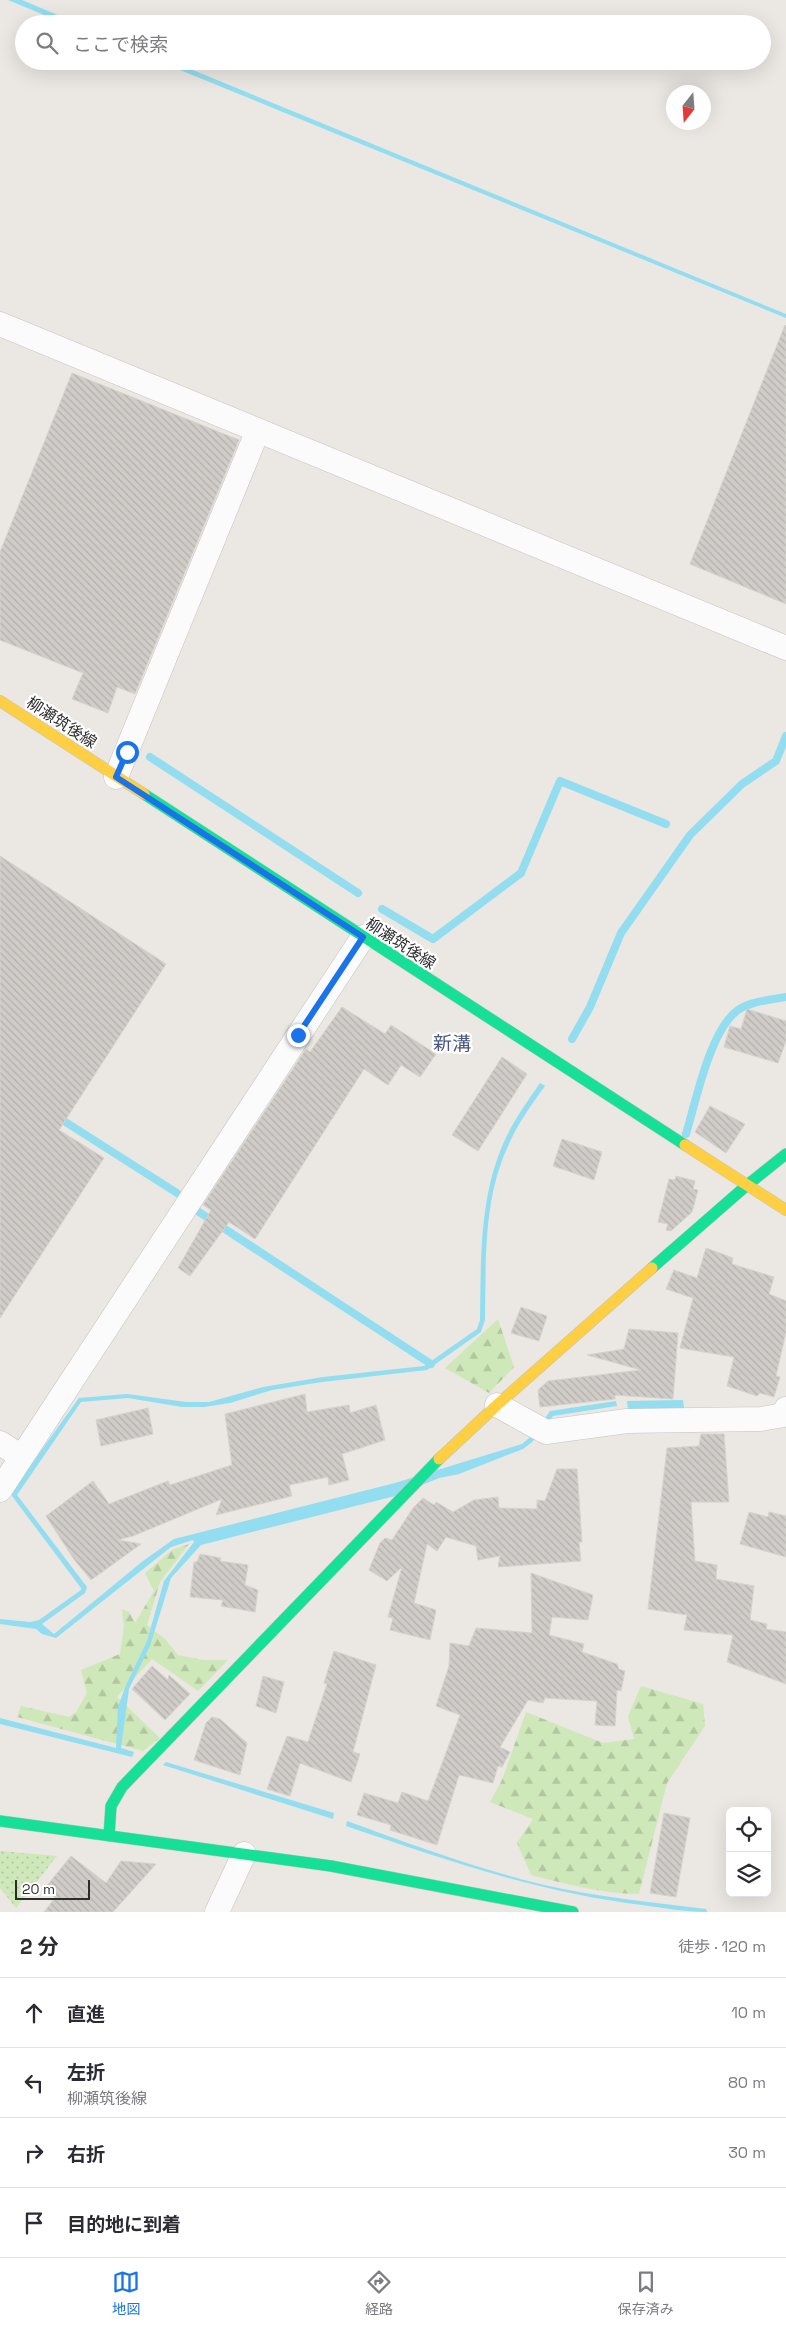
<!DOCTYPE html>
<html lang="ja">
<meta charset="utf-8">
<style>
body{margin:0;font-family:"Space Grotesk","Noto Sans JP",sans-serif;background:#f7f7f7;color:#2b2b33}
.controls{position:absolute;right:15px;bottom:15px;display:grid;overflow:hidden;border-radius:8px;box-shadow:0 5px 20px #0002}
.controls button{width:45px;height:45px;display:grid;place-items:center;padding:0;border:0;border-bottom:1px solid #e1e1e2;background:#fff;color:#2b2b33;font:25px sans-serif}
.compass{position:absolute;left:666px;top:85px;width:45px;height:45px;border-radius:50%;background:#fff;box-shadow:0 5px 20px #0002;rotate:197deg}
.scale{position:absolute;left:15px;bottom:12px;width:75px;box-sizing:border-box;padding-left:5px;border:2px solid #2c2c2c;border-top:0;font-size:14px;line-height:18px;white-space:nowrap;color:#2c2c2c;-webkit-text-stroke:4px #fff;paint-order:stroke}
.stop{position:absolute;width:15px;height:15px;margin:-11px;border:4px solid #1a73e8;border-radius:50%;background:#fff}
.stop.end{background:#1a73e8;border-color:#fff;box-shadow:0 1px 5px #0008}
.list{margin:0;padding:0;list-style:none}
h2{display:flex;justify-content:space-between;align-items:center;height:65px;margin:0;padding:0 20px;font-size:21px}
h2 small{font-size:16px;font-weight:400;color:#7c7c81}
.list li{display:grid;grid-template-columns:32px 1fr auto;gap:15px;align-items:center;box-sizing:border-box;height:70px;padding:0 20px;border-top:1px solid #e1e1e2}
.list b{display:block;font-size:19px;white-space:nowrap}
.list p{margin:0;font-size:16px;white-space:nowrap;color:#7c7c81}
.list em{font-size:16px;font-style:normal;color:#7c7c81}
.icon{flex:none;width:28px;height:28px;fill:none;stroke:currentColor;stroke-width:2;stroke-linecap:round;stroke-linejoin:round}
.map{position:relative;flex:none;width:786px;height:1912px;overflow:hidden}
.search{position:absolute;background:#fff;box-shadow:0 5px 20px #0002;left:15px;right:15px;top:15px;height:55px;display:flex;align-items:center;gap:12px;box-sizing:border-box;padding:0 18px;border-radius:28px;color:#7c7c81;font-size:19px}
.sheet{height:345px;background:#fff}
nav{display:flex;justify-content:space-around;align-items:center;box-sizing:border-box;height:70px;border-top:1px solid #e1e1e2;background:#fff;font-size:14px;color:#7c7c81}
nav a{display:grid;justify-items:center;gap:2px}
nav .on{color:#1a73e8}
.map>svg:first-child{display:block}
.grass{fill:url(#grass-dots)}
.forest{fill:url(#forest-firs)}
.water{fill:#92ddf0}
.lines{fill:none;stroke-linecap:round;stroke-linejoin:round}
.stream{stroke:#92ddf0;stroke-width:8}
.building{fill:url(#building-back-hatch);stroke:#d6d2ce}
.street-casing{stroke:#c4c3c3;stroke-width:25}
.fast-casing{stroke:#c4c3c3;stroke-width:12}
.slow-casing{stroke:#c4c3c3;stroke-width:12}
.street{stroke:#fcfbfb;stroke-width:24}
.fast{stroke:#16e098;stroke-width:11}
.slow{stroke:#ffcf43;stroke-width:11}
.route{stroke:#1a73e8;stroke-width:6}
.labels{text-anchor:middle;stroke-width:4.5;stroke-linejoin:round;paint-order:stroke}
.street-label{font-size:16px;fill:#2c2c2c;stroke:#fff}
.quarter-label{font-size:19px;fill:#495680;stroke:#fff}
</style>
<div class="map">
<svg width="786" height="1912" viewBox="0 0 786 1912">
<defs>
<pattern id="grass-dots" width="8" height="8" patternUnits="userSpaceOnUse" patternTransform="scale(1.25)"><rect width="8" height="8" fill="#cfe8b9"/><path d="M2 2h.1M6 6h.1" fill="none" stroke="#b2c79f" stroke-width="1.8" stroke-linecap="round"/></pattern>
<pattern id="forest-firs" width="22" height="20" patternUnits="userSpaceOnUse" patternTransform="scale(1.25)"><rect width="22" height="20" fill="#cfe8b9"/><path d="M5 1l3.5 6h-7zM16 11l3.5 6h-7z" fill="#b2c79f"/></pattern>
<pattern id="building-back-hatch" width="6" height="6" patternUnits="userSpaceOnUse" patternTransform="scale(1.25)"><rect width="6" height="6" fill="#d0cdc9"/><path d="M-1 5l2 2M0 0l6 6M5-1l2 2" fill="none" stroke="#b3b0ad"/></pattern>
</defs>
<rect width="100%" height="100%" fill="#ebe7e2"/>
<path class="grass" d="M0 1851 57 1856 16 1908 0 1888Z"/>
<path class="forest" d="M498 1319 514 1367 489 1393 445 1368Z
M189 1544 160 1582 147 1625 165 1639 178 1655 203 1660H228L198 1691 152 1659 117 1697 160 1738 143 1751 17 1717 21 1706 69 1717 76 1712 87 1693 81 1670 120 1654 124 1626 122 1609 129 1612 135 1623 154 1591 145 1573 172 1550Z
M641 1686 703 1704 705 1726 667 1783 639 1894C602 1894 567 1884 531 1875L517 1843 533 1819 490 1802 502 1780 526 1712 603 1743 634 1739 628 1716Z"/>
<path class="water" d="M8 0H22L79 24H66Z
M158 61H171L786 314V318Z
M540 1083 545 1086C532 1104 518 1123 509 1144 483 1198 486 1261 485 1320L481 1332 427 1370 322 1382 272 1390 230 1403 204 1407H182L128 1398 81 1402 17 1495 87 1587 85 1593 42 1624 54 1634 143 1561 174 1539 395 1483 522 1444 535 1433 550 1411 616 1401 617 1406 553 1416 532 1442 523 1449 459 1474 439 1478 395 1496 201 1545 171 1578 150 1646 129 1689 121 1748 134 1752 132 1757 0 1724V1718L116 1748 118 1707 126 1685 147 1641 164 1581 194 1542 193 1540 171 1547 56 1638 42 1634 36 1629 0 1624V1619L30 1622 39 1620 81 1590V1588L12 1496V1491L79 1398 127 1394 186 1402H209L263 1387 323 1377 424 1366 477 1329 480 1320C481 1262 479 1197 504 1142 513 1121 527 1102 540 1083Z
M683 1400 684 1408 628 1409 627 1401Z
M166 1762 334 1813 333 1819 163 1765Z
M347 1821C410 1844 475 1868 540 1884 595 1897 651 1902 706 1909L707 1912C685 1912 664 1908 642 1905 540 1893 443 1859 346 1826Z"/>
<g class="lines">
<path class="stream" d="M150 757 358 893
M382 909 433 939 521 873 560 781 666 824
M572 1039 590 1007 621 933 690 835 742 784 776 761 786 736
M56 1116 177 1193
M686 1134C696 1101 710 1030 738 1010 751 1001 771 1000 786 997
M199 1212 431 1364"/>
</g>
<path class="building" d="M785 325 786 326V604L690 564Z
M72 373 239 440 135 694 117 687 108 713 72 699 83 673 0 640V552Z
M0 856 166 964 59 1130 104 1158 0 1318Z
M342 1007 385 1034 391 1025 436 1054 420 1077 401 1065 388 1085 364 1069 255 1239 229 1222 190 1276 178 1268 211 1210 203 1205 306 1049 310 1052Z
M747 1009 786 1021V1041L778 1063 724 1047 730 1026 741 1029Z
M502 1057 527 1074 478 1151 452 1135Z
M710 1106 745 1124 726 1153 695 1132Z
M562 1139 602 1152 594 1180 553 1166Z
M676 1176 695 1181 693 1189 698 1190 692 1212 671 1231 666 1230 668 1224 658 1222 669 1179 675 1180Z
M706 1248 733 1258 732 1264 774 1277 769 1294 786 1301V1332L776 1376 780 1377 774 1397 760 1393 757 1396 727 1386 734 1357 680 1348 693 1298 666 1289 674 1270 697 1278Z
M521 1307 547 1316 539 1341 511 1333Z
M629 1329 678 1333 673 1399 615 1395V1399L540 1407 538 1390 548 1381 641 1370 587 1355 624 1349Z
M305 1394 307 1412 349 1405 350 1413 376 1405 385 1440 342 1454 349 1480 329 1485 328 1477 289 1485 292 1496 216 1515 222 1499 133 1536 118 1540 141 1544 91 1580 73 1558 46 1516 93 1481 109 1504 168 1481 170 1485 232 1465 225 1414Z
M148 1408 153 1434 101 1446 96 1420Z
M701 1434H724L729 1502H691L695 1561 717 1565 716 1579 754 1586 750 1620 767 1624 766 1629 786 1632V1684L727 1662 733 1635 684 1630 687 1615 648 1609 667 1448 699 1446Z
M557 1469H577L582 1542H579L581 1561 498 1567 500 1556 478 1560 476 1546 446 1537 437 1551 427 1544 414 1603 436 1610 430 1640 390 1630 393 1618 388 1617 402 1567 387 1581 369 1570 380 1543 385 1538 392 1540 413 1508 423 1498 434 1505 436 1502 453 1512 474 1500 498 1497 499 1508 537 1509V1500L545 1501Z
M749 1512 768 1517 769 1512 786 1516V1557L740 1544Z
M200 1554 221 1558 220 1561 248 1565 245 1585 258 1590 255 1612 221 1606 223 1600 190 1597 194 1562H197Z
M531 1573 593 1595 588 1620 552 1617 549 1635 584 1644 582 1652 617 1664 619 1669 625 1671 621 1691 617 1690 615 1726 595 1725 597 1701 545 1698 543 1703 528 1700 500 1747 510 1752 502 1767 498 1766 493 1783 459 1775 437 1845 390 1830 391 1825 357 1815 364 1793 398 1803 402 1792 428 1801 460 1715 436 1706 449 1666 450 1643 469 1646 476 1628 532 1633Z
M334 1651 376 1665 353 1752 360 1754 351 1782 300 1763 290 1796 267 1789 287 1736 308 1742 327 1684 324 1683Z
M152 1666 168 1680 169 1675 190 1694 165 1720 132 1689Z
M263 1676 284 1682 276 1713 256 1706Z
M212 1717 220 1719 247 1743 240 1775 194 1760 206 1723Z
M664 1813 690 1818 676 1897 650 1893Z
M71 1856 106 1883 121 1861 156 1864 113 1912H44L55 1898 45 1888Z"/>
<g class="lines">
<g class="street-casing">
<path id="street" d="M0 324 786 648
M116 777 258 430
M497 1405 546 1432 627 1421 761 1419 784 1415 786 1409
M0 1443 20 1456
M0 1490 363 937
M217 1912 244 1854"/>
</g>
<g class="fast-casing">
<path id="fast" d="M144 794 685 1145
M652 1268 746 1186 786 1154
M0 1821 331 1866 573 1912
M109 1836 111 1806 122 1787 439 1459"/>
</g>
<g class="slow-casing">
<path id="slow" d="M0 701 144 794
M685 1145 786 1210
M439 1459 497 1405 652 1268"/>
</g>
<use href="#street" class="street"/>
<use href="#fast" class="fast"/>
<use href="#slow" class="slow"/>
</g>
<g class="lines">
<path class="route" d="M127 752 116 777 363 937 298 1035"/>
</g>
<g class="labels">
<g class="street-label">
<text transform="translate(62 722) rotate(33)" y="6">柳瀬筑後線</text>
<text transform="translate(401 943) rotate(33)" y="6">柳瀬筑後線</text>
</g>
<g class="quarter-label">
<text x="452" y="1050">新溝</text>
</g>
</g>
</svg>
<div class="controls">
<button><svg class="icon" aria-label="locate" viewBox="0 0 24 24"><circle cx="12" cy="12" r="6"/><path d="M12 2v4M12 18v4M2 12h4M18 12h4"/></svg></button>
<button><svg class="icon" aria-label="layers" viewBox="0 0 24 24"><path d="M12 4l9 5-9 5-9-5zM3 14l9 5 9-5"/></svg></button>
</div>
<svg class="compass" viewBox="-18 -18 36 36"><path d="M0-13l5 13h-10z" fill="#e53935"/><path d="M0 13l5-13h-10z" fill="#7c7c81"/></svg>
<div class="scale">20 m</div>
<div class="stop" style="left:127px;top:752px"></div>
<div class="stop end" style="left:298px;top:1035px"></div>
<div class="search"><svg class="icon" aria-label="search" viewBox="0 0 24 24"><circle cx="10" cy="10" r="6"/><path d="M15 15l6 6"/></svg>ここで検索</div>
</div>
<section class="sheet">
<h2>2 分<small>徒歩 · 120 m</small></h2>
<ul class="list">
<li><svg class="icon" aria-label="ahead" viewBox="0 0 24 24"><path d="M12 20V5M6 11l6-6 6 6"/></svg><div><b>直進</b></div><em>10 m</em></li>
<li><svg class="icon" aria-label="left" viewBox="0 0 24 24"><path d="M17 20v-9H6M10 6l-5 5 5 5"/></svg><div><b>左折</b><p>柳瀬筑後線</p></div><em>80 m</em></li>
<li><svg class="icon" aria-label="right" viewBox="0 0 24 24"><path d="M7 20v-9h11M14 6l5 5-5 5"/></svg><div><b>右折</b></div><em>30 m</em></li>
<li><svg class="icon" aria-label="arrive" viewBox="0 0 24 24"><path d="M6 21V4h12l-3 4 3 4H6"/></svg><div><b>目的地に到着</b></div></li>
</ul>
</section>
<nav>
<a class="on"><svg class="icon" aria-label="map" viewBox="0 0 24 24"><path d="M3 6l6-2 6 2 6-2v14l-6 2-6-2-6 2zM9 4v14M15 6v14"/></svg>地図</a>
<a><svg class="icon" aria-label="directions" viewBox="0 0 24 24"><path d="M12 3l9 9-9 9-9-9zM9 14v-3h6M13 9l2 2-2 2"/></svg>経路</a>
<a><svg class="icon" aria-label="saved" viewBox="0 0 24 24"><path d="M7 4h10v16l-5-4-5 4z"/></svg>保存済み</a>
</nav>
